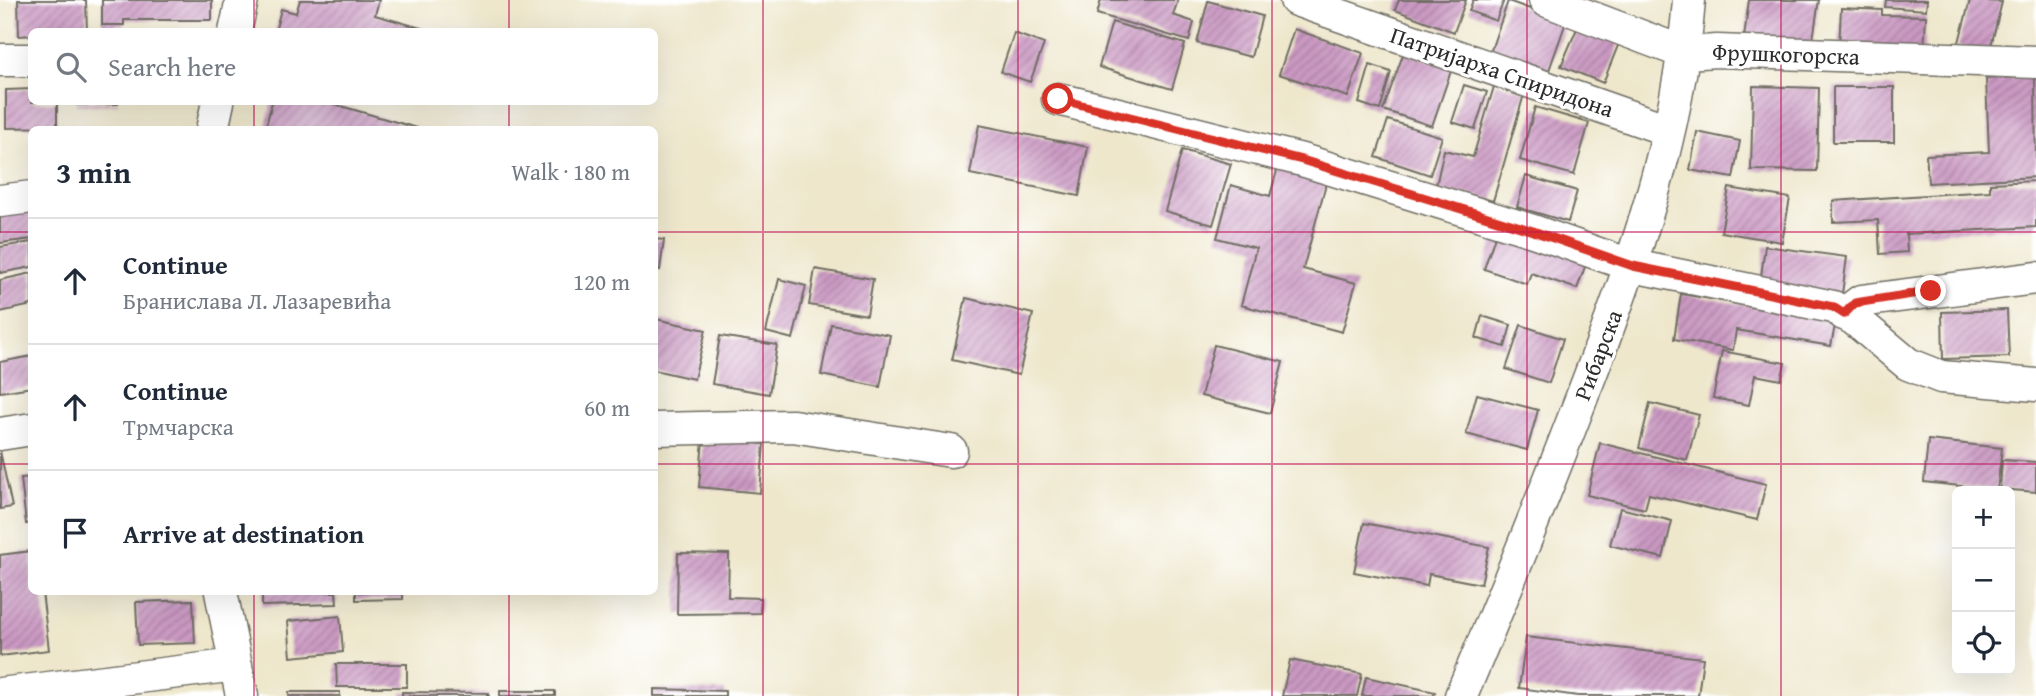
<!DOCTYPE html>
<meta charset="utf-8">
<style>
body{margin:0;font-family:"Gentium Book Plus",serif;background:#f2f2f3;color:#1f2937}
.controls{position:absolute;right:21px;bottom:21px;display:grid;overflow:hidden;border-radius:10px;box-shadow:0 7px 28px #0002}
.controls button{width:63px;height:63px;display:grid;place-items:center;padding:0;border:0;border-bottom:2px solid #e0e1e3;background:#fff;color:#1f2937;font:35px sans-serif}
.stop{position:absolute;width:21px;height:21px;margin:-16px;border:5px solid #d93025;border-radius:50%;background:#fff}
.stop.end{background:#d93025;border-color:#fff;box-shadow:0 2px 7px #0008}
.list{margin:0;padding:0;list-style:none}
h2{display:flex;justify-content:space-between;align-items:center;height:91px;margin:0;padding:0 28px;font-size:30px}
h2 small{font-size:23px;font-weight:400;color:#747a83}
.list li{display:grid;grid-template-columns:46px 1fr auto;gap:21px;align-items:center;box-sizing:border-box;height:126px;padding:0 28px;border-top:2px solid #e0e1e3}
.list b{display:block;font-size:26px;white-space:nowrap}
.list p{margin:0;font-size:23px;white-space:nowrap;color:#747a83}
.list em{font-size:23px;font-style:normal;color:#747a83}
.icon{flex:none;width:38px;height:38px;fill:none;stroke:currentColor;stroke-width:2;stroke-linecap:round;stroke-linejoin:round}
.map{position:relative;flex:none;width:2036px;height:696px;overflow:hidden}
.search{position:absolute;background:#fff;box-shadow:0 7px 28px #0002;left:28px;top:28px;width:630px;height:77px;display:flex;align-items:center;gap:18px;box-sizing:border-box;padding:0 24px;border-radius:10px;color:#747a83;font-size:26px}
.panel{position:absolute;background:#fff;box-shadow:0 7px 28px #0002;left:28px;top:126px;width:630px;height:469px;border-radius:10px}
.map>svg:first-child{display:block}
.building{fill:url(#building-hatch)}
.lines{fill:none;stroke-linecap:round;stroke-linejoin:round}
.minor-casing{stroke:#6f6d63;stroke-width:35}
.minor{stroke:#fff;stroke-width:32}
.route{stroke:#d93025;stroke-width:9}
.grid{fill:none;stroke:#c2185b;stroke-width:2;stroke-opacity:0.55}
.labels{text-anchor:middle;stroke-width:6;stroke-linejoin:round;paint-order:stroke}
.street-label{font-size:23px;fill:#2b2b2b;stroke:#fff}
</style>
<div class="map">
<svg width="2036" height="696" viewBox="0 0 2036 696">
<defs>
<pattern id="building-hatch" width="6" height="6" patternUnits="userSpaceOnUse" patternTransform="scale(1.75)"><rect width="6" height="6" fill="#cb99c3"/><path d="M-1 1l2-2M0 6l6-6M5 7l2-2" fill="none" stroke="#a57d9f"/></pattern>
</defs>
<rect width="100%" height="100%" fill="#fff"/>
<filter id="ink" filterUnits="userSpaceOnUse"><feTurbulence type="fractalNoise" baseFrequency=".0143" numOctaves="2"/><feDisplacementMap in="SourceGraphic" scale="14" xChannelSelector="R" yChannelSelector="G"/><feConvolveMatrix kernelMatrix="1 2 1 2 8 2 1 2 1" color-interpolation-filters="sRGB"/></filter>
<filter id="wash" filterUnits="userSpaceOnUse"><feTurbulence type="fractalNoise" baseFrequency=".00686" numOctaves="4" result="noise"/><feDisplacementMap in="SourceGraphic" scale="28" xChannelSelector="R" yChannelSelector="G"/><feGaussianBlur stdDeviation="1.57" result="paint"/><feColorMatrix in="noise" values="0 0 0 0 0 0 0 0 0 0 0 0 0 0 0 0 0 1.4 0 .05"/><feComposite in="paint" operator="in"/></filter>
<g filter="url(#wash)">
<rect width="100%" height="100%" fill="#eee7cc"/>
<g id="blocks">
<path class="building" d="M18 0H86L87 32H32V35L19 36Z
M102 0H212V20H124V25H102Z
M300 0H379L375 15 435 32H275L281 9 296 13Z
M1101 0H1178L1173 15 1194 22 1189 41 1097 14Z
M1399 0H1466L1454 32 1395 10Z
M1473 0H1504L1496 21 1469 11Z
M1749 0H1819L1812 46 1744 37Z
M1886 0H1927L1926 10 1885 7Z
M1970 0 2002 2 1989 54 1958 46Z
M1208 1 1262 16 1251 57 1197 43Z
M1508 1 1566 22 1548 73 1490 53Z
M1841 8 1882 10V15L1926 16 1924 51 1839 48Z
M1112 22 1185 44 1172 89 1099 67Z
M1578 26 1619 43 1603 83 1561 66Z
M1294 29 1363 53 1348 97 1279 74Z
M1014 33 1044 44 1030 82 1001 72Z
M1404 52 1452 68 1432 126 1383 110Z
M1370 65 1391 72 1380 110 1359 103Z
M2035 76 2036 177 1928 183 1926 155 1989 152 1986 79Z
M1495 83 1525 91 1493 201 1464 193 1463 197 1435 190 1444 150 1473 157Z
M1464 85 1487 92 1475 129 1452 122Z
M1753 86 1819 88 1817 171 1751 170Z
M1833 87H1894V142H1833Z
M32 89V102H57V127L6 128V90Z
M77 102H118V104L77 105Z
M272 102H327L424 130H265Z
M1535 107 1589 123 1574 175 1520 160Z
M1388 120 1442 137 1430 175 1376 157Z
M979 125 1088 147 1079 196 970 174Z
M1697 132 1740 141 1733 178 1690 170Z
M1182 150 1231 164 1213 225 1165 211Z
M1278 167 1327 180 1303 269 1356 283 1342 332 1241 305 1256 248 1217 238 1231 185 1270 196Z
M1526 176 1577 191 1568 222 1517 207Z
M2036 181V227L1906 234 1907 252 1880 254 1878 220 1833 222V201L1990 191V183Z
M1729 188 1790 198 1782 242 1721 232Z
M32 207V239L0 243V211Z
M1497 230 1587 261 1577 289 1531 273 1527 284 1484 269Z
M654 239 664 240 660 270 654 269Z
M32 242V267L0 273V247Z
M1765 246 1847 257 1842 294 1760 284Z
M815 269 873 279 867 315 809 305Z
M32 273V305L0 312V280Z
M779 279 806 286 793 339 766 332Z
M1681 294 1836 320 1831 346 1736 330 1733 350 1674 339Z
M966 298 1033 314 1019 375 952 360Z
M2007 310 2009 357 1943 359 1942 312Z
M1482 316 1511 325 1505 347 1476 338Z
M656 319 706 330 694 379 654 370Z
M831 324 890 335 880 387 821 375Z
M1521 325 1563 339 1549 383 1506 369Z
M720 336 777 345 769 394 712 384Z
M1214 345 1283 362 1270 413 1201 396Z
M1722 351 1785 363 1781 380 1755 375 1749 405 1713 398Z
M32 356V387L0 392V362Z
M1477 394 1538 410 1527 450 1466 434Z
M1650 403 1699 415 1687 460 1639 448Z
M703 439 764 444 760 493 699 487Z
M1928 440 2002 448 1997 490 1924 482Z
M1600 443 1766 484 1757 520 1649 494 1645 509 1587 495Z
M0 451 12 507 0 509Z
M2002 460 2036 462V492L2000 489Z
M32 477V523L26 524 21 478Z
M1620 508 1672 521 1663 558 1610 545Z
M1364 523 1489 547 1481 584 1429 574 1427 586 1354 572Z
M32 551V592H42L49 650 0 656V555Z
M678 553 729 554 728 597 761 598 760 613 677 614Z
M262 592H336L337 604 262 606Z
M356 592H403V599L356 600Z
M193 600 195 643 138 645 136 602Z
M340 616 343 652 291 657 288 621Z
M1526 637 1703 658 1698 696H1578L1519 688Z
M1290 660 1362 674 1357 696H1282Z
M336 664H407V687H337Z
M1366 677 1435 692 1434 696H1362Z
M654 689 725 691V696H654Z
M500 691H555V696H500Z
M289 692H340V696H289Z
M402 692 489 693V696H402Z"/>
</g>
</g>
<g filter="url(#ink)">
<use href="#blocks" fill-opacity="0" stroke="#6f6d63" stroke-width="2"/>
<g class="lines">
<g class="minor-casing">
<path id="minor" d="M1296 0 1668 130
M1545 0 1685 53 1717 51 2036 62
M235 32 242 0
M0 60H32
M1058 99 1302 160 1533 231 1633 266 1833 307 1854 319 1908 364 1941 377 2036 385
M212 130 218 102
M0 201 32 197
M1844 314 1861 301 2036 278
M654 429 793 426 951 451
M0 434 32 429
M221 592 242 696
M0 694 236 665
M1461 696C1502 599 1542 501 1580 402 1630 273 1679 139 1689 0"/>
</g>
<use href="#minor" class="minor"/>
</g>
</g>
<g class="lines" filter="url(#ink)">
<path class="route" d="M1058 99 1302 160 1533 231 1633 266 1833 307 1844 314 1855 303 1931 291"/>
</g>
<path class="grid" d="M254 0V32M509 0V32M763 0V696M1018 0V696M1272 0V696M1527 0V696M1781 0V696M254 102V130M509 102V130M0 232H32M654 232H2036M0 464H32M654 464H2036M254 592V696M509 592V696"/>
<g class="labels">
<g class="street-label">
<text transform="translate(1786 54) rotate(2)" y="8">Фрушкогорска</text>
<text transform="translate(1502 72) rotate(19)" y="8">Патријарха Спиридона</text>
<text transform="translate(1598 355) rotate(-69)" y="8">Рибарска</text>
</g>
</g>
</svg>
<div class="controls">
<button>+</button>
<button>−</button>
<button><svg class="icon" aria-label="locate" viewBox="0 0 24 24"><circle cx="12" cy="12" r="6"/><path d="M12 2v4M12 18v4M2 12h4M18 12h4"/></svg></button>
</div>
<div class="stop" style="left:1058px;top:99px"></div>
<div class="stop end" style="left:1931px;top:291px"></div>
<div class="search"><svg class="icon" aria-label="search" viewBox="0 0 24 24"><circle cx="10" cy="10" r="6"/><path d="M15 15l6 6"/></svg>Search here</div>
<section class="panel">
<h2>3 min<small>Walk · 180 m</small></h2>
<ul class="list">
<li><svg class="icon" aria-label="ahead" viewBox="0 0 24 24"><path d="M12 20V5M6 11l6-6 6 6"/></svg><div><b>Continue</b><p>Бранислава Л. Лазаревића</p></div><em>120 m</em></li>
<li><svg class="icon" aria-label="ahead" viewBox="0 0 24 24"><path d="M12 20V5M6 11l6-6 6 6"/></svg><div><b>Continue</b><p>Трмчарска</p></div><em>60 m</em></li>
<li><svg class="icon" aria-label="arrive" viewBox="0 0 24 24"><path d="M6 21V4h12l-3 4 3 4H6"/></svg><div><b>Arrive at destination</b></div></li>
</ul>
</section>
</div>
